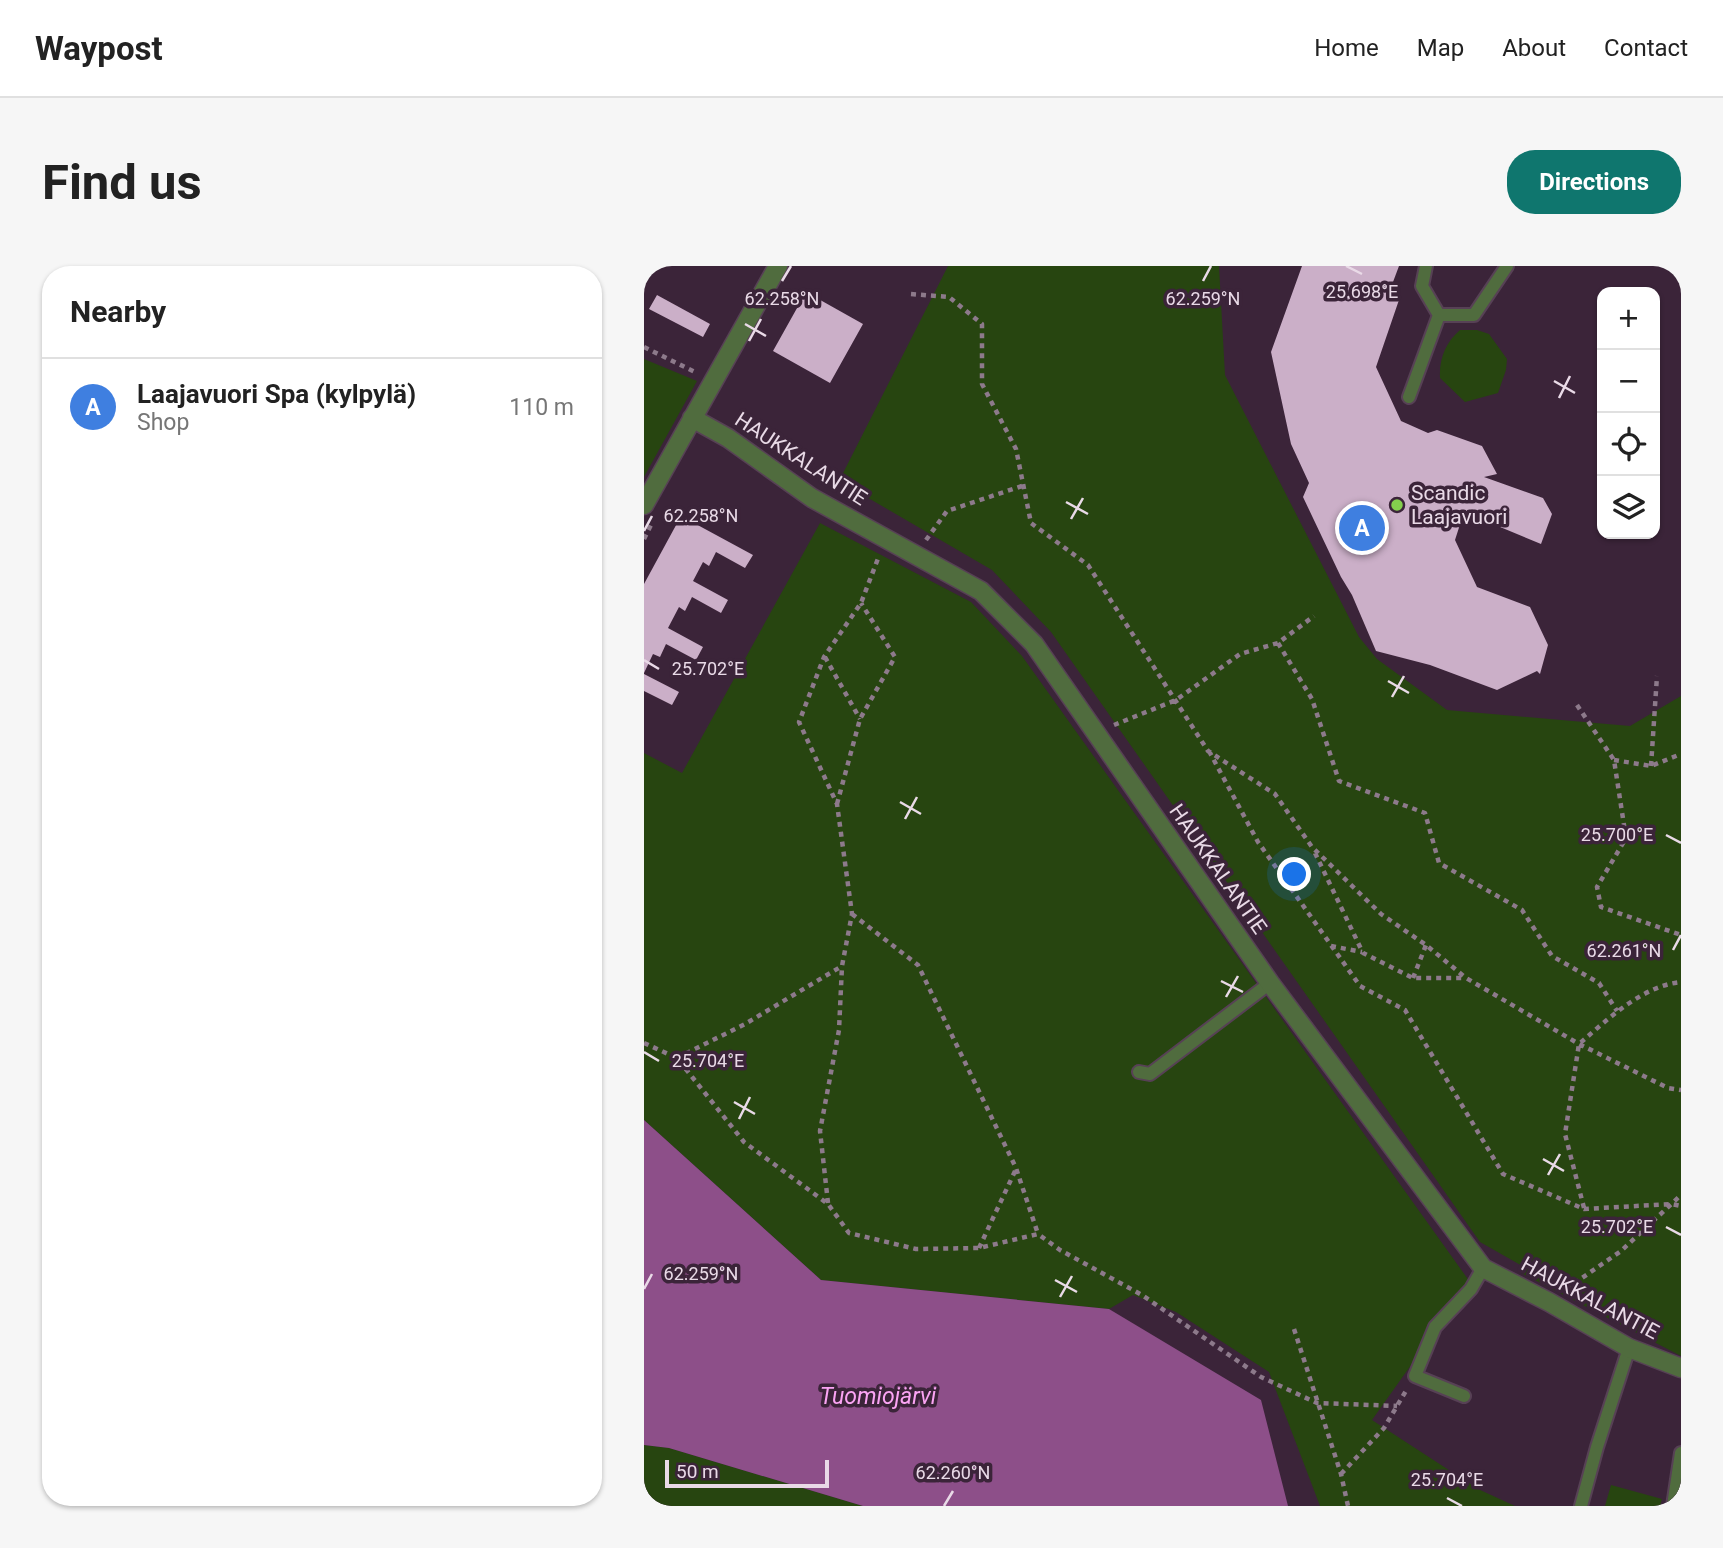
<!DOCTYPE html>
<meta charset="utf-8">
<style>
body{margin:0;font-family:Roboto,sans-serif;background:#f6f6f6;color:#222}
.controls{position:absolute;right:21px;top:21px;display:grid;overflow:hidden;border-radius:14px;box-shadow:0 2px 5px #0004}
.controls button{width:63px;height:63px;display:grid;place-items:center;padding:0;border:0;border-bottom:2px solid #e0e0e0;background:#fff;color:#222;font:35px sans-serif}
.scale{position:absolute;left:21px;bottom:18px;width:164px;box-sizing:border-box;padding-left:7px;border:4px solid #e9dae7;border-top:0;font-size:19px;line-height:24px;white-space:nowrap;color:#e9dae7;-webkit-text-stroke:5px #3b2439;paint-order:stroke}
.you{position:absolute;left:651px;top:609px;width:24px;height:24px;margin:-18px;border:5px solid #fff;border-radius:50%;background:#1a73e8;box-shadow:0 0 0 10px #1a73e833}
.badge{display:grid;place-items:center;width:46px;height:46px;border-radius:50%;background:#0f766e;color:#fff;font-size:23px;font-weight:700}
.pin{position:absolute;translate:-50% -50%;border:4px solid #fff;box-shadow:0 2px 7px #0006}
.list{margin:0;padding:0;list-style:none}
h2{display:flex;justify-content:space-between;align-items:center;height:91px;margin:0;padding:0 28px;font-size:30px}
h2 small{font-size:23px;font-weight:400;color:#767676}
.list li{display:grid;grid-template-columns:46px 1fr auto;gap:21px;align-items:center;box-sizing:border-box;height:98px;padding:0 28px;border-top:2px solid #e0e0e0}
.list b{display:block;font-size:26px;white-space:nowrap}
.list p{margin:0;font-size:23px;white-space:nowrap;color:#767676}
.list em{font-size:23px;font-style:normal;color:#767676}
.icon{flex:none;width:38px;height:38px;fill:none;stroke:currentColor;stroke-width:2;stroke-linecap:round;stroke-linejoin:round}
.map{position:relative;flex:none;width:1037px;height:1240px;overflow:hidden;border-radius:28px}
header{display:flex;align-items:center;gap:42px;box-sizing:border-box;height:98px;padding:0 35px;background:#fff;border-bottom:2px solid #e0e0e0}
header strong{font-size:33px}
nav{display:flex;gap:38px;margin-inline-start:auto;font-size:24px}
.intro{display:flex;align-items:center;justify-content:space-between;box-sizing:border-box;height:168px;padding:0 42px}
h1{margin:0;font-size:49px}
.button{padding:18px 32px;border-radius:28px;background:#0f766e;color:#fff;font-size:24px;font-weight:700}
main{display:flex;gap:42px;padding:0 42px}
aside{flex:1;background:#fff;border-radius:28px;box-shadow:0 2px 5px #0004}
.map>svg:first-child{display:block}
.green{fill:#274510}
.water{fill:#8d4f89}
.building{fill:#cbafc8}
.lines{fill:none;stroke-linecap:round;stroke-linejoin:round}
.lane-casing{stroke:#574155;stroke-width:16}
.street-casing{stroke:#574155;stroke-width:21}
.path{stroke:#8d7a8b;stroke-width:4.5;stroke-dasharray:5 5;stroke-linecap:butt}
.lane{stroke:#506c3e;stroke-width:12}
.street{stroke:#506c3e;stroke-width:18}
.ticks{fill:none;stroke:#e9dae7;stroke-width:2.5}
.poi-dot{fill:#84cf4d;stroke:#3b2439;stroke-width:2.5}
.labels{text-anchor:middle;stroke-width:7;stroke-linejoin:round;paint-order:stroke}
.street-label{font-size:21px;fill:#e9dae7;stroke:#3b2439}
.poi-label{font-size:21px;fill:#e9dae7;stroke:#3b2439;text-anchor:start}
.water-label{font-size:23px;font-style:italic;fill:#fba4f4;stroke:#3b2439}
.ticks-label{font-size:18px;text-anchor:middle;fill:#e9dae7;stroke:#3b2439;stroke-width:7;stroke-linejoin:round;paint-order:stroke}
</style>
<header>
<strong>Waypost</strong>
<nav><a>Home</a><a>Map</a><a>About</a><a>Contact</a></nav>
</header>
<div class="intro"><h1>Find us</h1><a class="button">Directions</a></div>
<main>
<aside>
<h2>Nearby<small></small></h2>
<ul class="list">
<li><span class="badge" style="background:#3f7fe0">A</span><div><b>Laajavuori Spa (kylpylä)</b><p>Shop</p></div><em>110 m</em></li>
</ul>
</aside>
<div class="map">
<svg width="1037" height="1240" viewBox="0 0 1037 1240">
<rect width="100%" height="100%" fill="#3b2439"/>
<path class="green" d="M304 0H575L581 109 715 371 733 393 803 444 986 460 1037 430V1090L877 1007 880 1001 836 976 407 366 348 304 195 215Z
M816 64H833L845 68 863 93 862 104 854 127 821 136 796 112C795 92 802 76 816 64Z
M0 93 53 115 0 211Z
M176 257 327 336 378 390 826 1016 728 1154 834 1223 871 1240H676L625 1106 532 1046 489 1029 465 1043 177 1014 0 854V487L38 507Z
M0 1179 25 1182 219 1240H0Z
M967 1219 1018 1233 1016 1240H961Z"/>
<path class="water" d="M0 854 177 1014 465 1043 617 1134 644 1240H219L25 1182 0 1179Z"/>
<path class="building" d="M658 0H755L749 16 756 31 732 101 757 155 784 167 793 164 838 180 853 208 840 211 899 232 908 248 897 278 820 246 811 274 833 321 886 341 904 379 896 408 893 405 853 424 786 399 732 385 708 329 697 311 659 231 665 217 647 178 627 86Z
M162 26 219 58 186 117 129 85Z
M13 29 66 58 59 71 5 43Z
M37 250 109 289 101 302 72 286 65 300 59 296 49 315 84 334 77 347 48 331 41 345 35 341 24 362 59 381 52 394 22 378 16 391 9 388 0 407V318Z
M0 408 35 426 28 439 0 425Z"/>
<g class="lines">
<g class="lane-casing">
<path id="lane" d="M795 49H830L863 0
M765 131 795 49 778 20 782 0
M495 806 506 808 626 717
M820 1130 771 1110 791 1061 827 1023 839 1002
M937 1240 953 1181 985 1082
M1029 1240 1037 1187"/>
</g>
<g class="street-casing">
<path id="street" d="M48 152 84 172 168 232 337 325 390 378 626 717 839 1002 905 1036 985 1082 1037 1102
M0 239 134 0"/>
</g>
<path class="path" d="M267 28 305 31 338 58V118L372 183 387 257 444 299 564 485 631 528 668 581 737 648 782 679 822 712 935 778 1024 822 1037 824
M0 81 53 107
M0 273 9 255
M282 274 303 245 378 220
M634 377 668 433 695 515 781 547 795 597 878 644 908 690 955 717 973 745
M181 391 216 453
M933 439 970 494 982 572 953 621 957 641 1037 669
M470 459 532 434 596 388 634 377 670 350
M565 485 614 576 716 720 761 744 859 908 940 943 1027 938 1037 940
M970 494 1007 500 1037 488
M1007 500 1013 410
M193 538 216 453 251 391 217 337
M671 587 719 687 769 712H821
M208 648 274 699 372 902 394 968
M687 680 718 686
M769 712 782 679
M0 777 33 792 100 876 184 938 205 967 272 983 335 982 394 968 416 984 498 1029 617 1111 673 1137 753 1140
M33 792 101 758 198 700 208 648 193 538 155 456 180 391 217 337 235 290
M184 937 176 865 195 764 198 700
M940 942 921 868 935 778C964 753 998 720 1037 716
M335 982 372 903
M922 1023 977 985 1037 929
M650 1063 697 1208 704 1240
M697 1208 740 1162 763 1123"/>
<use href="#lane" class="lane"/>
<use href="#street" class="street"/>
</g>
<path class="ticks" d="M702 0 718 8M138 15 147 0M559 15 567 0M101 58 122 70M105 75 117 53M910 115 931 127M915 132 926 110M422 236 444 248M427 253 439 232M0 265 8 250M0 394 15 403M744 415 765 427M748 431 760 410M256 536 277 548M261 553 273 531M1022 569 1037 577M1029 684 1037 669M577 715 599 726M582 731 594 710M0 786 15 795M90 836 111 848M95 853 106 831M899 893 920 905M904 909 916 888M1022 961 1037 969M411 1014 433 1026M0 1023 8 1008M416 1031 428 1010M803 1232 818 1240M300 1240 309 1225"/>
<circle class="poi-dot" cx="753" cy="239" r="7"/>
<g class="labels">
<g class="street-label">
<text transform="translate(157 193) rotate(33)" y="7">HAUKKALANTIE</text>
<text transform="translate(574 603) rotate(55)" y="7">HAUKKALANTIE</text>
<text transform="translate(946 1032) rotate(28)" y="7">HAUKKALANTIE</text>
</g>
<g class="poi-label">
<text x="767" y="234">Scandic<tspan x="767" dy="24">Laajavuori</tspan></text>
</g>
<g class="water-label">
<text x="234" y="1138">Tuomiojärvi</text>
</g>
</g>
<g class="ticks-label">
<text x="718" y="32">25.698°E</text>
<text x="138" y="39">62.258°N</text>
<text x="559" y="39">62.259°N</text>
<text x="57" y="256">62.258°N</text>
<text x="64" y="409">25.702°E</text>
<text x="973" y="575">25.700°E</text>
<text x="980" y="691">62.261°N</text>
<text x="64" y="801">25.704°E</text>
<text x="973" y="967">25.702°E</text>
<text x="57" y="1014">62.259°N</text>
<text x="309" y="1213">62.260°N</text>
<text x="803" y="1220">25.704°E</text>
</g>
</svg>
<div class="controls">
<button>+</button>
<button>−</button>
<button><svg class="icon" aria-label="locate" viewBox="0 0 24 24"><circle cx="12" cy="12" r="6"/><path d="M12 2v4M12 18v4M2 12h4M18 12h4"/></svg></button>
<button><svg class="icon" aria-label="layers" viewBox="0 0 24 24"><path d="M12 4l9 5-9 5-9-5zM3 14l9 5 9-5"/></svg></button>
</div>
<div class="scale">50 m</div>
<div class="you"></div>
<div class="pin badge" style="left:718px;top:262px;background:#3f7fe0">A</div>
</div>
</main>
